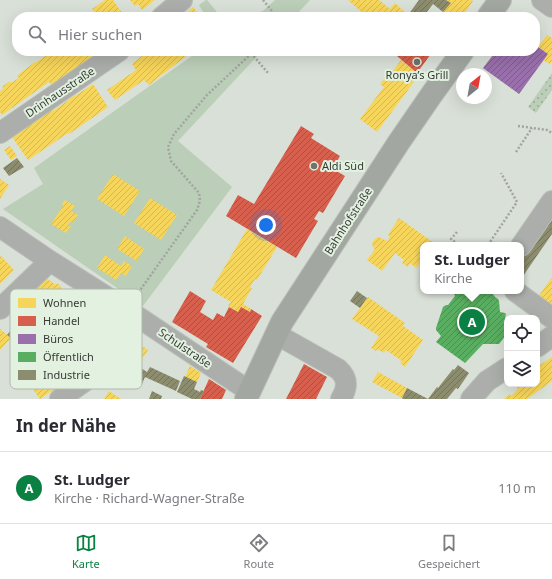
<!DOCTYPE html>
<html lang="de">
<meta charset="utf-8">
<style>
body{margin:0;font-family:"Noto Sans",sans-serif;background:#f2f2f3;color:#2b2b33}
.controls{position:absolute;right:12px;bottom:12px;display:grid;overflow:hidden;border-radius:8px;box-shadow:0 4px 16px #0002}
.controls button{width:36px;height:36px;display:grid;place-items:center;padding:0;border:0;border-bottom:1px solid #e1e1e2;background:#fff;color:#2b2b33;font:20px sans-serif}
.compass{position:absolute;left:456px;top:68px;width:36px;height:36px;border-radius:50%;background:#fff;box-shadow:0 4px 16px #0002;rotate:31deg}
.you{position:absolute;left:266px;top:225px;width:14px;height:14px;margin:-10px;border:3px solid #fff;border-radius:50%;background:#1a73e8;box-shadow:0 0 0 6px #1a73e833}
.badge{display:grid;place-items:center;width:26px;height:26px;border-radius:50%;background:#0b8043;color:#fff;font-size:13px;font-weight:700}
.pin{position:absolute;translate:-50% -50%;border:2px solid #fff;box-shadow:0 1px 4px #0006}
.popup{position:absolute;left:420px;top:242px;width:104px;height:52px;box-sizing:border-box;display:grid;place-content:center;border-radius:8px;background:#fff;filter:drop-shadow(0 1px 3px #0005);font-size:13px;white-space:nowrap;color:#7c7c81}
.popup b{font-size:15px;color:#2b2b33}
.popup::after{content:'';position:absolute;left:50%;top:100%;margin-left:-8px;border:8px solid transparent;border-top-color:#fff}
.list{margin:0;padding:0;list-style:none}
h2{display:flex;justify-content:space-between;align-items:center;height:52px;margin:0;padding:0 16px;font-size:17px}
h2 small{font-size:13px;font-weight:400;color:#7c7c81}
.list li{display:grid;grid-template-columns:26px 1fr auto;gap:12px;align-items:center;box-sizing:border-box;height:72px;padding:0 16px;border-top:1px solid #e1e1e2}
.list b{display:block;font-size:15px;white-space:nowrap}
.list p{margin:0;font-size:13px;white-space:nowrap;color:#7c7c81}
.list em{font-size:13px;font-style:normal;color:#7c7c81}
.icon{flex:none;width:22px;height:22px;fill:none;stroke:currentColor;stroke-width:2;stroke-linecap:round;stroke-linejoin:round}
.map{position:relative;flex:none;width:552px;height:399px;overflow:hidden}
.search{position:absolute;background:#fff;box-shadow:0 4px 16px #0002;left:12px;right:12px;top:12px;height:44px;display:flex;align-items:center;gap:10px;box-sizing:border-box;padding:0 14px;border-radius:16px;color:#7c7c81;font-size:15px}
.sheet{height:124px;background:#fff}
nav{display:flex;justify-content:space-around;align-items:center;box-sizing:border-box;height:56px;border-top:1px solid #e1e1e2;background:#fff;font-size:11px;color:#7c7c81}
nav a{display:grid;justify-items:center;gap:2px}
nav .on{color:#0b8043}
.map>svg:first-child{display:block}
.grass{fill:url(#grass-dots)}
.park{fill:#bbceb7}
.homes{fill:url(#homes-hatch)}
.shops{fill:url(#shops-hatch)}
.offices{fill:url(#offices-hatch)}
.public{fill:url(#public-hatch)}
.industry{fill:url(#industry-hatch)}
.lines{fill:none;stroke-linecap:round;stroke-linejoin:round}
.minor-casing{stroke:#b9beb7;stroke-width:22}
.major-casing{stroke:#b9beb7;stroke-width:24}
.path{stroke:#a2a4a1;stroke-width:2.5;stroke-dasharray:2 2;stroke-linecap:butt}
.minor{stroke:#abaeaa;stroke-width:20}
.major{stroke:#a3a7a2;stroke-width:22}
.poi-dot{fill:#6f756e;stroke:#e3f1e0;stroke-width:1.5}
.labels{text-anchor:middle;stroke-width:4;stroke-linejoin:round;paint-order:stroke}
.poi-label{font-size:11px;fill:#363b35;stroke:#e3f1e0}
.street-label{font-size:11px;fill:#363b35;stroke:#e3f1e0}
.key{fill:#e3f1e0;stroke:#afbaad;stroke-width:1}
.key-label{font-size:11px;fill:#363b35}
</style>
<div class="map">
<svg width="552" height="399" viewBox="0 0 552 399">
<defs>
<pattern id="grass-dots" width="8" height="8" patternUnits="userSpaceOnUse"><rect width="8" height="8" fill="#bbceb7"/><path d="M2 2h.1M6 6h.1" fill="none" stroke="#99a896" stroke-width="1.8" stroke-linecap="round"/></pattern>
<pattern id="homes-hatch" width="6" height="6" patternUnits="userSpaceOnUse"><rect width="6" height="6" fill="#f6d55c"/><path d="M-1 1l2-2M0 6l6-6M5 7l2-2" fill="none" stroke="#d4b851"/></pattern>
<pattern id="shops-hatch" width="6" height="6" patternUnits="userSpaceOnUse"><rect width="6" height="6" fill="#d6604d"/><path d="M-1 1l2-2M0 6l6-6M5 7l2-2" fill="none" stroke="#ae5041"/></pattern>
<pattern id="offices-hatch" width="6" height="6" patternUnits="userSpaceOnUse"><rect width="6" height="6" fill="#9970ab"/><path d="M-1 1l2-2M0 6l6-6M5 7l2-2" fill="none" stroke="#7e5d8c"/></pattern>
<pattern id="public-hatch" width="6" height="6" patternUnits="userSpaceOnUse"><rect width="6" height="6" fill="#5aae61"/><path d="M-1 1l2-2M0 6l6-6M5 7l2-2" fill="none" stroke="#4b8f51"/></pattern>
<pattern id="industry-hatch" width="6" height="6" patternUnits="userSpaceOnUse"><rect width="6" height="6" fill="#8c8c6e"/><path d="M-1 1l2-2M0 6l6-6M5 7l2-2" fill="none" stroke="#73745b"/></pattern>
</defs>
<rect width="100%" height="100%" fill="#d9e0d7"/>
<path class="grass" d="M552 73V90L536 113 528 107Z"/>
<path class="park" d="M206 0H207L221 17H206L199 5Z
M275 0H310L294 17H251L264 10Z
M199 51H262L178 141 232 187 143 306 3 209 43 184 34 168Z"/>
<path class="homes" d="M105 0H113L125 17H98L92 9Z
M130 0H155L142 10 138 4 135 6Z
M348 0H379L390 9 395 3 410 17H367Z
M446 0H471L473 1 462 17H439L448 5 451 3Z
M193 7 201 17H181Z
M547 35 552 38V61L550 64 543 60 548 54 538 47Z
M53 51H102L52 86 49 82 2 115 0 112V91L4 88 2 87 10 81 11 83 19 78 17 76 19 74 35 62V63Z
M148 51H188L190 53 149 85 144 80 115 100 107 90 136 70 132 64Z
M401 60 419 75 377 132 360 119 384 87 380 84 388 74 390 75Z
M93 84 108 107 69 134 68 133 28 160 12 137 29 125V124L35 120V121L52 109 53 111 70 99H69L75 95V96Z
M10 146 17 156 11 160 4 150Z
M113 174 140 191 124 216 97 199Z
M0 179 9 185 0 199Z
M150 198 177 215 161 240 134 223Z
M65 200 75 206 71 211 78 215 73 223 71 221 68 225 71 226 66 233 51 224 63 206 62 204Z
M399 218 434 243 433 245H423V259L416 268 410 263 408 267 402 263 404 260 395 253 382 271 367 260 375 249 373 247 372 243 376 238 379 237 387 241 390 236 388 235Z
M247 229 277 247 257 280 255 279 250 287 252 288 243 304 251 309 250 312 241 307 238 312 228 306 231 302 211 290Z
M125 236 144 249 137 261 117 249Z
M105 255 121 266 124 261 132 266 126 276 121 273 116 280 97 268Z
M1 256 14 270 0 284V257Z
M552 277V307L538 297Z
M46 278 56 285 57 283 61 286 60 287 72 296 76 291 81 295 75 305 69 301 57 318 47 311 48 310 27 297 39 284 41 285Z
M368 297 405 323 403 326 423 340 405 367 400 363 402 361 386 350 384 353 377 349 376 351 371 348 379 336 352 319Z
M24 305 31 311 29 314 38 320 33 327 36 330 26 341 16 333 20 329 11 321Z
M82 306 107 323 97 338 80 326 81 324 73 319Z
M0 329 11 338 0 350Z
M95 341 107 349 99 362 86 354Z
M138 343 148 350 135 370 128 366 129 364 117 356 125 345 133 350Z
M552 357V381L527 399H504L509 394 511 396 518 389 514 384H537V367Z
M51 360 66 370 56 376 62 384 40 399 29 384 48 370 44 365Z
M190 366 201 373 197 382 185 377Z
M378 372 407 388 402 398 372 382Z
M109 391 121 399H104Z"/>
<path class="shops" d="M391 51H433L417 73Z
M301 126 314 134 311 138 340 156 333 169 345 176 323 213 319 211 314 219 318 221 296 258 226 216 238 195 254 204Z
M190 291 206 301 200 312 213 320 217 313 224 317 229 307 238 312 241 307 250 312 251 309 262 316 233 363 206 347 208 344 172 322Z
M304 364 327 377 316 399H286Z
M209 379 226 390 222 399H200Z"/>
<path class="offices" d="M535 45 548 54 519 94 483 68 496 51H535Z"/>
<path class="public" d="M454 291H491L495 297 498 299 499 301 500 312 505 313 506 314 505 318 507 325V332L503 339 499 344H483L465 363 436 342 441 336 436 330V328L443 307 446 305H448L455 296 454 293Z"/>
<path class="industry" d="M419 0H446L451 3 443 12 433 4 423 17H410L408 15Z
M17 158 24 167 9 176 3 168Z
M552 214V234L523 276 521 275V259Z
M357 291 367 298 360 308 350 301Z
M12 329 25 341 21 346 7 335Z
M458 365 469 373 458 389 456 388 447 399H403L402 398 407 388 428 399 437 387 438 388 453 369 454 370Z
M138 366 147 372 150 367 180 381 176 391 145 377 142 384 131 377Z
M184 376 197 382 194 389 200 392 201 390 204 391 200 399H192L177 392Z
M152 391 162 396 161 399H149Z"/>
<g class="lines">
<g class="minor-casing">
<path id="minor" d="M542 0 552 7
M162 17 182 0
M0 133 119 51
M0 227 50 261 126 309 249 391
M521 246 552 201
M515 291 552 318
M0 309 50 261
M276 334 338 369C348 378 348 387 341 399
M537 347 552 336
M60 399 89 378 101 364 121 332 130 312
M471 399 487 381 507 368"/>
</g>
<g class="major-casing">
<path id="major" d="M488 17 500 0
M246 399 282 322 399 142 432 94 463 51"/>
</g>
<path class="path" d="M263 0 277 17
M251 53 268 73
M518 126 547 130 552 133
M516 152 532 128
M457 232 451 239 459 245
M488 245 517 202 501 173
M136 296 197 210 200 201 199 193 171 161 168 147 174 134 207 95 254 51"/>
<use href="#minor" class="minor"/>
<use href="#major" class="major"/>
</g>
<g class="poi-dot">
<circle cx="417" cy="62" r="4"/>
<circle cx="314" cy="166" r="4"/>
</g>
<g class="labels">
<g class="poi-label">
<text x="417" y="79">Ronya’s Grill</text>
<text x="322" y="170" text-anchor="start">Aldi Süd</text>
</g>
<g class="street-label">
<text transform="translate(60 92) rotate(-34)" y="4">Drinhausstraße</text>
<text transform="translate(348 221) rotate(-57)" y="4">Bahnhofstraße</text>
<text transform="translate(185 348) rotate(34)" y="4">Schulstraße</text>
</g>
</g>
<rect x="10" y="289" width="132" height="100" rx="6" class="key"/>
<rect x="18" y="298" width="18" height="10" fill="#f6d55c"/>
<rect x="18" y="316" width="18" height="10" fill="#d6604d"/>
<rect x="18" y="334" width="18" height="10" fill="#9970ab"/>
<rect x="18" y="352" width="18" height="10" fill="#5aae61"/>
<rect x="18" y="370" width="18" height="10" fill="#8c8c6e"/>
<g class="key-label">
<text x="43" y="307">Wohnen</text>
<text x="43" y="325">Handel</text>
<text x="43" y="343">Büros</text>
<text x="43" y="361">Öffentlich</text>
<text x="43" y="379">Industrie</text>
</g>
</svg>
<div class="controls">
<button><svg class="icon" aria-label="locate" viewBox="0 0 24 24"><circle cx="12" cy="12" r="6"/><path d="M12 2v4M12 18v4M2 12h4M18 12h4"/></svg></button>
<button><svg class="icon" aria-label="layers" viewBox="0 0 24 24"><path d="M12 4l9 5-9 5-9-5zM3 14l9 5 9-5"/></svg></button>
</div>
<svg class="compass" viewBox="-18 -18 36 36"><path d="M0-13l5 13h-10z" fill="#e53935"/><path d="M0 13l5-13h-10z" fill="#7c7c81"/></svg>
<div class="you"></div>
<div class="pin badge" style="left:472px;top:322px">A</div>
<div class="popup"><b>St. Ludger</b>Kirche</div>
<div class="search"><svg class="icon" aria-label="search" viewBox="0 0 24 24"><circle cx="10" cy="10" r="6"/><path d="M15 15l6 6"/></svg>Hier suchen</div>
</div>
<section class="sheet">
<h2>In der Nähe<small></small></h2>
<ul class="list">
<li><span class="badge">A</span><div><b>St. Ludger</b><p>Kirche · Richard-Wagner-Straße</p></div><em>110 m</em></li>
</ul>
</section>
<nav>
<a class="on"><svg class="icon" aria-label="map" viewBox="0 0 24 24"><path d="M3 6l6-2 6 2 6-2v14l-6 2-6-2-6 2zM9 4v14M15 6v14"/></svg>Karte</a>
<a><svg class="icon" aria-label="directions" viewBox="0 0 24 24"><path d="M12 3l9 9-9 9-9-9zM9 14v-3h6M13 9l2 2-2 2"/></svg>Route</a>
<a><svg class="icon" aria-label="saved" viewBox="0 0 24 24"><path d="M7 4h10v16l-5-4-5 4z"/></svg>Gespeichert</a>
</nav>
